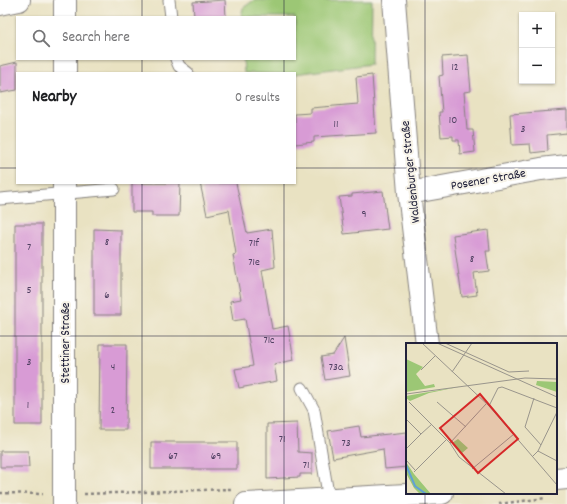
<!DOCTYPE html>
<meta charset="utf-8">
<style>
body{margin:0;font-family:Dekko,sans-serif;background:#f6f6f6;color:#202124}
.controls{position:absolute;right:12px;top:12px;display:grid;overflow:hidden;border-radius:0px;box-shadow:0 1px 3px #0004}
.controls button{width:36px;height:36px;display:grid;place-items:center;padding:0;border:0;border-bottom:1px solid #e0e0e0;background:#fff;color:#202124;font:20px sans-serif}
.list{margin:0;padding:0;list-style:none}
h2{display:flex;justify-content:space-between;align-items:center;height:52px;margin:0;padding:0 16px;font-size:17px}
h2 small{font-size:13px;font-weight:400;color:#757577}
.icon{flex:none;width:22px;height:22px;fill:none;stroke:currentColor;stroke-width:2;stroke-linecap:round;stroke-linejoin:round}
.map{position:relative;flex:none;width:567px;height:504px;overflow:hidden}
.search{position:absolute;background:#fff;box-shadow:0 1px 3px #0004;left:16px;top:16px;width:280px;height:44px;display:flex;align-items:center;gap:10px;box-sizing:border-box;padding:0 14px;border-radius:0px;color:#757577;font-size:15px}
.panel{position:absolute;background:#fff;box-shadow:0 1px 3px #0004;left:16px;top:72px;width:280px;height:112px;border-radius:0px}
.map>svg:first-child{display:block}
.green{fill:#9cc775;stroke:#5f7458}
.building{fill:#d89bd5}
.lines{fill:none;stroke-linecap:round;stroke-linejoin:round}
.lane-casing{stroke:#86827e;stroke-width:13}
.street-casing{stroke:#86827e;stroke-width:24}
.primary-casing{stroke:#86827e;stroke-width:24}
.path{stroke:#86827e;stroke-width:2.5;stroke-dasharray:3 3;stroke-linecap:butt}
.lane{stroke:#fff;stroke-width:11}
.street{stroke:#fff;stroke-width:22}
.primary{stroke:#fff;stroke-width:22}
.grid{fill:none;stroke:#22223b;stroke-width:1;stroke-opacity:0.55}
.labels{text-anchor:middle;stroke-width:4;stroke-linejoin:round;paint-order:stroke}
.number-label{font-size:11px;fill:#504062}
.street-label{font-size:13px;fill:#22223b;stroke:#f7f3e8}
.inset-river{fill:none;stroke:#61a1d4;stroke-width:2}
.inset-road{fill:none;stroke:#99958c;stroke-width:1}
.view{fill:#d62828;fill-opacity:0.15;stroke:#d62828;stroke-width:2}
.inset-edge{fill:none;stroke:#22223b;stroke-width:2}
</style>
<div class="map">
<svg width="567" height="504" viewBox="0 0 567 504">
<rect width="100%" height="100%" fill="#f7f3e8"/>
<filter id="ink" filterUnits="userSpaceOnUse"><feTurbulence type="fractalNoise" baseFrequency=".025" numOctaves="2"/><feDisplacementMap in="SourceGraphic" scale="8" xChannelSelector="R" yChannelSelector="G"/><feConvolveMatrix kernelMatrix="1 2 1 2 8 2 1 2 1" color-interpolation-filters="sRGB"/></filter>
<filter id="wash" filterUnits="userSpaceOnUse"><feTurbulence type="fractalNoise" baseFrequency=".012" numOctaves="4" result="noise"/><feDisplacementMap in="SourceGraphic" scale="16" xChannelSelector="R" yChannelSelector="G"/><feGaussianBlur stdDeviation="0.9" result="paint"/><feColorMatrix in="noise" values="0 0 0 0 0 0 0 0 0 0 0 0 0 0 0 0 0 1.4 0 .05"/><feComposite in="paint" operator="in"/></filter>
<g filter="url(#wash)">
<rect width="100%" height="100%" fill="#e9e2c2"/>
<path class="green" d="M254 0H372L371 64 295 74 244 73 243 59H295V17H241L243 8Z"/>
<g id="blocks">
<path class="building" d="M225 0 226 17H194L193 2Z
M468 55 471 91 464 92 467 130H473L475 152 460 154 459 140H453V136L441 137 439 112H442L439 76 443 75 442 57Z
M17 62V90L0 93V66Z
M372 75 376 133 314 137V142L295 144V114L311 113V108L358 104 356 77Z
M567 110V133L547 135 548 151 531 153 530 144 512 145 510 114Z
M132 183H180L179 216H152V212H132Z
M200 183H236L247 233 272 229 275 267 262 270 272 329 288 326 294 360 274 364 277 381 239 388 235 369 253 366 245 319 233 321 230 301 241 299 233 255 236 254 229 210 207 215Z
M383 191 388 229 344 234 339 197 352 196V194Z
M15 224H42V425H15Z
M94 229 121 230V315H94Z
M488 230 490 251H486L489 271 474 273 477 295 462 297 453 235Z
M344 338 350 376 325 380 321 357 333 355Z
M100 344H127L126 430H99Z
M297 423 298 452 312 453V474H300V477L267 479V424Z
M359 426 361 437 407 432V467L385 469 383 449 333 458 328 431Z
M151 442H237V469H151Z
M0 451H28L29 467H0Z"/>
</g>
</g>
<g filter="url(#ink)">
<use href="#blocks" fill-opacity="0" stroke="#86827e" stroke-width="1"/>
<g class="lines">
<g class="lane-casing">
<path id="lane" d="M169 0 171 17
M176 59 179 66 188 73
M0 199 114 189
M302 388 314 410 329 500"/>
</g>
<g class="street-casing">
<path id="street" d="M394 0 409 193 427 344
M0 4 19 0
M65 17V0
M65 73V59
M409 193 541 169 567 166
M64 504V183"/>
</g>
<g class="primary-casing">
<path id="primary" d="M556 479 567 478
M246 504 442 493"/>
</g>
<path class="path" d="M0 493 43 494
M84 494 231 489
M499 504 546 498"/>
<use href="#lane" class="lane"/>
<use href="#street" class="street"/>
<use href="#primary" class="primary"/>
</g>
</g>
<path class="grid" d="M142 0V17M284 0V17M425 0V344M142 59V73M284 59V73M0 168H17M295 168H567M142 183V504M284 183V504M0 336H567M425 493V504"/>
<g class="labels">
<g class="number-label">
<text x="455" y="70">12</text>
<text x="453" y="123">10</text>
<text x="336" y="127">11</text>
<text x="523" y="132">3</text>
<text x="364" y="217">9</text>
<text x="107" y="245">8</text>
<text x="254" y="246">71f</text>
<text x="29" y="250">7</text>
<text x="472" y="262">8</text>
<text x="254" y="265">71e</text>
<text x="29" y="293">5</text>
<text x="107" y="298">6</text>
<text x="269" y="343">71c</text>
<text x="29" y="365">3</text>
<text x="113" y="370">4</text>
<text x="336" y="370">73a</text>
<text x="28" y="408">1</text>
<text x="113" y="413">2</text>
<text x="282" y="442">71</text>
<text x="346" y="446">73</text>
<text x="173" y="459">67</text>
<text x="216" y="459">69</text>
<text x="306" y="468">71</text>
</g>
<g class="street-label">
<text transform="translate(409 172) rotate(-96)" y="5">Waldenburger Straße</text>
<text transform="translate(488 178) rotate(-10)" y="5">Posener Straße</text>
<text transform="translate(64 343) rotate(-90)" y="5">Stettiner Straße</text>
</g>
</g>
<g transform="translate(406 343)">
<rect width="151" height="151" fill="#e9e2c2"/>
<path d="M0 16 17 24 10 31 19 43 28 41 29 44 0 49ZM131 38 151 39V49L130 42ZM57 43 23 50 4 58 0 55V53ZM52 96 62 105 56 110 46 100ZM0 119 8 131 25 151H14L8 145 0 130Z" fill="#9cc775"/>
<path class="inset-river" d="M0 122 9 143 20 151"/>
<path class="inset-road" d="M16 0 83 63 151 142M31 0 151 54M39 0 103 29 123 28M15 27 29 13M46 29 66 0M0 51 119 35 151 36M128 55 119 84 135 102M3 59 44 100 53 114 100 151M31 59 60 84M83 63 92 45 96 44 151 65M0 76 15 91 0 106M15 91 26 81M44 100 80 61M132 108 151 118M126 114 132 108 151 69M0 117 9 127M66 126 108 91M8 129 40 97"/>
<path class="view" d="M74 51 112 96 72 130 34 85Z"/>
<rect width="151" height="151" class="inset-edge"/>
</g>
</svg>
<div class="controls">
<button>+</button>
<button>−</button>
</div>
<div class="search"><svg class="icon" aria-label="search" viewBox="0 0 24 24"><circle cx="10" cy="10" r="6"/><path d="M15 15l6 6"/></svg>Search here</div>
<section class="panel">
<h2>Nearby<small>0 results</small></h2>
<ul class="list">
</ul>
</section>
</div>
